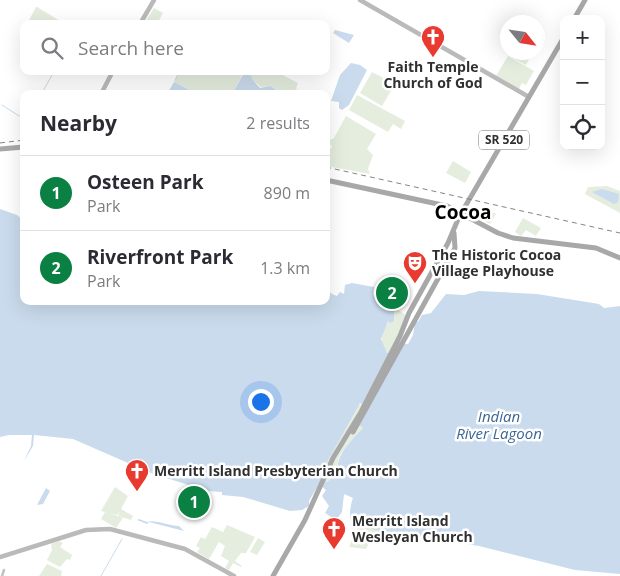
<!DOCTYPE html>
<meta charset="utf-8">
<style>
body{margin:0;font-family:"Open Sans",sans-serif;background:#f2f2f3;color:#2b2b33}
.controls{position:absolute;right:15px;top:15px;display:grid;overflow:hidden;border-radius:10px;box-shadow:0 5px 20px #0002}
.controls button{width:45px;height:45px;display:grid;place-items:center;padding:0;border:0;border-bottom:1px solid #e1e1e2;background:#fff;color:#2b2b33;font:25px sans-serif}
.compass{position:absolute;left:500px;top:15px;width:45px;height:45px;border-radius:50%;background:#fff;box-shadow:0 5px 20px #0002;rotate:120deg}
.you{position:absolute;left:260px;top:401px;width:18px;height:18px;margin:-12px;border:4px solid #fff;border-radius:50%;background:#1a73e8;box-shadow:0 0 0 8px #1a73e833}
.badge{display:grid;place-items:center;width:32px;height:32px;border-radius:50%;background:#0b8043;color:#fff;font-size:16px;font-weight:700}
.pin{position:absolute;translate:-50% -50%;border:2px solid #fff;box-shadow:0 1px 5px #0006}
.list{margin:0;padding:0;list-style:none}
h2{display:flex;justify-content:space-between;align-items:center;height:65px;margin:0;padding:0 20px;font-size:21px}
h2 small{font-size:16px;font-weight:400;color:#7c7c81}
.list li{display:grid;grid-template-columns:32px 1fr auto;gap:15px;align-items:center;box-sizing:border-box;height:75px;padding:0 20px;border-top:1px solid #e1e1e2}
.list b{display:block;font-size:19px;white-space:nowrap}
.list p{margin:0;font-size:16px;white-space:nowrap;color:#7c7c81}
.list em{font-size:16px;font-style:normal;color:#7c7c81}
.icon{flex:none;width:28px;height:28px;fill:none;stroke:currentColor;stroke-width:2;stroke-linecap:round;stroke-linejoin:round}
.map{position:relative;flex:none;width:620px;height:576px;overflow:hidden}
.search{position:absolute;background:#fff;box-shadow:0 5px 20px #0002;left:20px;top:20px;width:310px;height:55px;display:flex;align-items:center;gap:12px;box-sizing:border-box;padding:0 18px;border-radius:10px;color:#7c7c81;font-size:19px}
.panel{position:absolute;background:#fff;box-shadow:0 5px 20px #0002;left:20px;top:90px;width:310px;height:215px;border-radius:10px}
.map>svg:first-child{display:block}
.green{fill:#e4edde}
.water{fill:#cadbed;fill-rule:evenodd}
.lines{fill:none;stroke-linecap:round;stroke-linejoin:round}
.stream{stroke:#cadbed;stroke-width:1}
.taxiway{stroke:#c2c2c2;stroke-width:2.5}
.secondary{stroke:#bababa;stroke-width:4.5}
.primary{stroke:#a8a8a8;stroke-width:5}
.rail{stroke:#858585;stroke-width:1;stroke-dasharray:5 4;stroke-linecap:butt}
.labels{text-anchor:middle;stroke-width:5;stroke-linejoin:round;paint-order:stroke}
.shield{fill:#fff;stroke:#6e6e6e;stroke-width:1}
.shield-label{font-size:12px;font-weight:bold;fill:#303030}
.poi-label{font-size:14px;font-weight:bold;fill:#303030;stroke:#fff;text-anchor:start}
.water-label{font-size:15px;font-style:italic;fill:#3b6695;stroke:#fff}
.district-label{font-size:19px;font-weight:bold;fill:#000;stroke:#fff}
</style>
<div class="map">
<svg width="620" height="576" viewBox="0 0 620 576">
<rect width="100%" height="100%" fill="#fff"/>
<path class="green" d="M36 7H37L65 24H27Z
M154 8 163 13 157 24 146 21Z
M511 53V52L532 53 526 65 509 56Z
M508 56 534 71 526 85 522 83 519 89 496 76Z
M179 71H244L232 94H199L174 82Z
M249 71H275L298 83 296 89 305 94 292 90 283 93 270 86 261 87 253 80Z
M372 72 395 84 382 106 360 93Z
M357 95 405 121 401 129 393 124 388 132 349 110Z
M346 116 376 134 367 149 373 155 368 169 370 174 326 166V152L332 147 328 141 334 138Z
M453 161 471 172 465 183 446 173Z
M607 186 620 191V213L585 194 588 187Z
M483 207 496 214 490 224 477 217Z
M523 218 541 228 536 236 526 230 521 236 515 232Z
M389 281 404 290 394 307 406 315 396 342 390 353H387C378 341 382 333 388 321H394V307L379 299Z
M358 404 362 405 363 428C355 436 347 445 341 454 336 464 337 475 327 482L321 477V473Z
M115 487 128 496 121 509 133 516 131 520 118 516 120 512 117 515 109 513 123 518 116 528 101 519 105 512 101 511Z
M198 488 208 491 196 511 185 507Z
M227 525 255 537 246 553H241L235 561 242 566 241 567 233 563 229 570 225 568 229 561 221 556 225 546 219 542 209 559 197 552 200 548 196 546 201 537 205 539 212 527 223 532Z
M359 525 390 532V539L393 542 385 544 372 542 376 537 374 534 366 549 349 547Z
M258 538 265 542 257 555 250 552Z
M59 541 63 543 60 547 72 555 70 560 67 559 60 567 47 560 52 550 51 544Z
M47 564 62 571 61 576H39Z"/>
<path class="water" d="M335 30 354 35 349 43 333 33Z
M351 63 360 65 367 70 349 105 342 110 339 108V102L331 101 340 75Z
M245 71H249L253 80 260 88 270 86 283 94 292 90 299 94H232Z
M174 82 198 94H167Z
M602 189 619 194 618 202 614 204 592 192Z
M0 209 17 215 24 221V301H326V288L332 294 337 296 340 292 344 294 345 285 352 283 374 287 373 295 394 307V321L390 323 388 321 381 339 387 353H390L396 342 408 344 413 335 415 322H418L422 315 431 313 446 294 464 295 479 291 537 294 599 304 604 308 620 306V574L575 570 479 546 417 536 416 533 414 535C400 533 362 531 352 521 348 516 351 503 353 498L344 494 342 512 336 520 325 513 329 506 322 496 326 490 319 484 309 501V506L302 510 290 511 243 497 222 495V492L207 491 151 473 73 439 34 435 33 446 24 461 31 446 32 435H9L0 437ZM360 403 362 405 357 423 363 428C355 436 347 445 342 453 336 464 337 475 327 482L321 477V473Z
M46 488 50 491 43 504 37 505Z
M139 519 147 522C154 519 170 526 179 526L184 531 149 522 147 524 137 520Z"/>
<g class="lines">
<path class="stream" d="M175 80 180 71
M42 93 52 75
M326 101H327
M2 105 24 119
M101 576 122 539"/>
<path class="taxiway" d="M2 576 4 570"/>
<path class="secondary" d="M360 0 529 97
M140 24 154 0
M101 94 113 71
M0 557 86 530 110 529 185 549 234 576"/>
<path class="primary" d="M574 19 585 0
M0 149 24 147
M326 180 447 206 498 233 513 238 596 248 620 258
M353 432 455 248 454 233
M273 576 305 520 333 458 361 412 400 336 409 313 448 243 459 217 564 37"/>
<path class="rail" d="M0 143 24 140
M326 167 620 233"/>
</g>
<defs>
<g id="church-pin" transform="scale(1.25)"><path d="M0 17L-7.5 6A9.5 9.5 0 1 1 7.5 6Z" fill="#e93a30" stroke="#fff"/><path d="M-1.2-6h2.4v3.5h3.3v2.4h-3.3V6h-2.4V-.1h-3.3v-2.4h3.3Z" fill="#fff"/></g>
<g id="theatre-pin" transform="scale(1.25)"><path d="M0 17L-7.5 6A9.5 9.5 0 1 1 7.5 6Z" fill="#e93a30" stroke="#fff"/><path d="M-5-5.5Q0-4 5-5.5V0Q5 5 0 6Q-5 5-5 0ZM-3.3-2.5H-1v1.5H-3.3ZM1-2.5H3.3v1.5H1ZM-2.8 1Q0 5.5 2.8 1Z" fill="#fff"/></g>
</defs>
<g fill-rule="evenodd">
<use href="#church-pin" x="433" y="37"/>
<use href="#theatre-pin" x="415" y="263"/>
<use href="#church-pin" x="137" y="471"/>
<use href="#church-pin" x="334" y="529"/>
</g>
<g class="labels">
<rect class="shield" x="479" y="130.5" width="50" height="19" rx="4"/>
<g class="shield-label">
<text x="504" y="144">SR 520</text>
</g>
<g class="poi-label">
<text x="433" y="72" text-anchor="middle">Faith Temple<tspan x="433" dy="16">Church of God</tspan></text>
<text x="432" y="260">The Historic Cocoa<tspan x="432" dy="16">Village Playhouse</tspan></text>
<text x="154" y="476">Merritt Island Presbyterian Church</text>
<text x="352" y="526">Merritt Island<tspan x="352" dy="16">Wesleyan Church</tspan></text>
</g>
<g class="water-label">
<text x="499" y="422">Indian<tspan x="499" dy="17">River Lagoon</tspan></text>
</g>
<g class="district-label">
<text x="463" y="219">Cocoa</text>
</g>
</g>
</svg>
<div class="controls">
<button>+</button>
<button>−</button>
<button><svg class="icon" aria-label="locate" viewBox="0 0 24 24"><circle cx="12" cy="12" r="6"/><path d="M12 2v4M12 18v4M2 12h4M18 12h4"/></svg></button>
</div>
<svg class="compass" viewBox="-18 -18 36 36"><path d="M0-13l5 13h-10z" fill="#e53935"/><path d="M0 13l5-13h-10z" fill="#7c7c81"/></svg>
<div class="you"></div>
<div class="pin badge" style="left:194px;top:502px">1</div>
<div class="pin badge" style="left:392px;top:293px">2</div>
<div class="search"><svg class="icon" aria-label="search" viewBox="0 0 24 24"><circle cx="10" cy="10" r="6"/><path d="M15 15l6 6"/></svg>Search here</div>
<section class="panel">
<h2>Nearby<small>2 results</small></h2>
<ul class="list">
<li><span class="badge">1</span><div><b>Osteen Park</b><p>Park</p></div><em>890 m</em></li>
<li><span class="badge">2</span><div><b>Riverfront Park</b><p>Park</p></div><em>1.3 km</em></li>
</ul>
</section>
</div>
